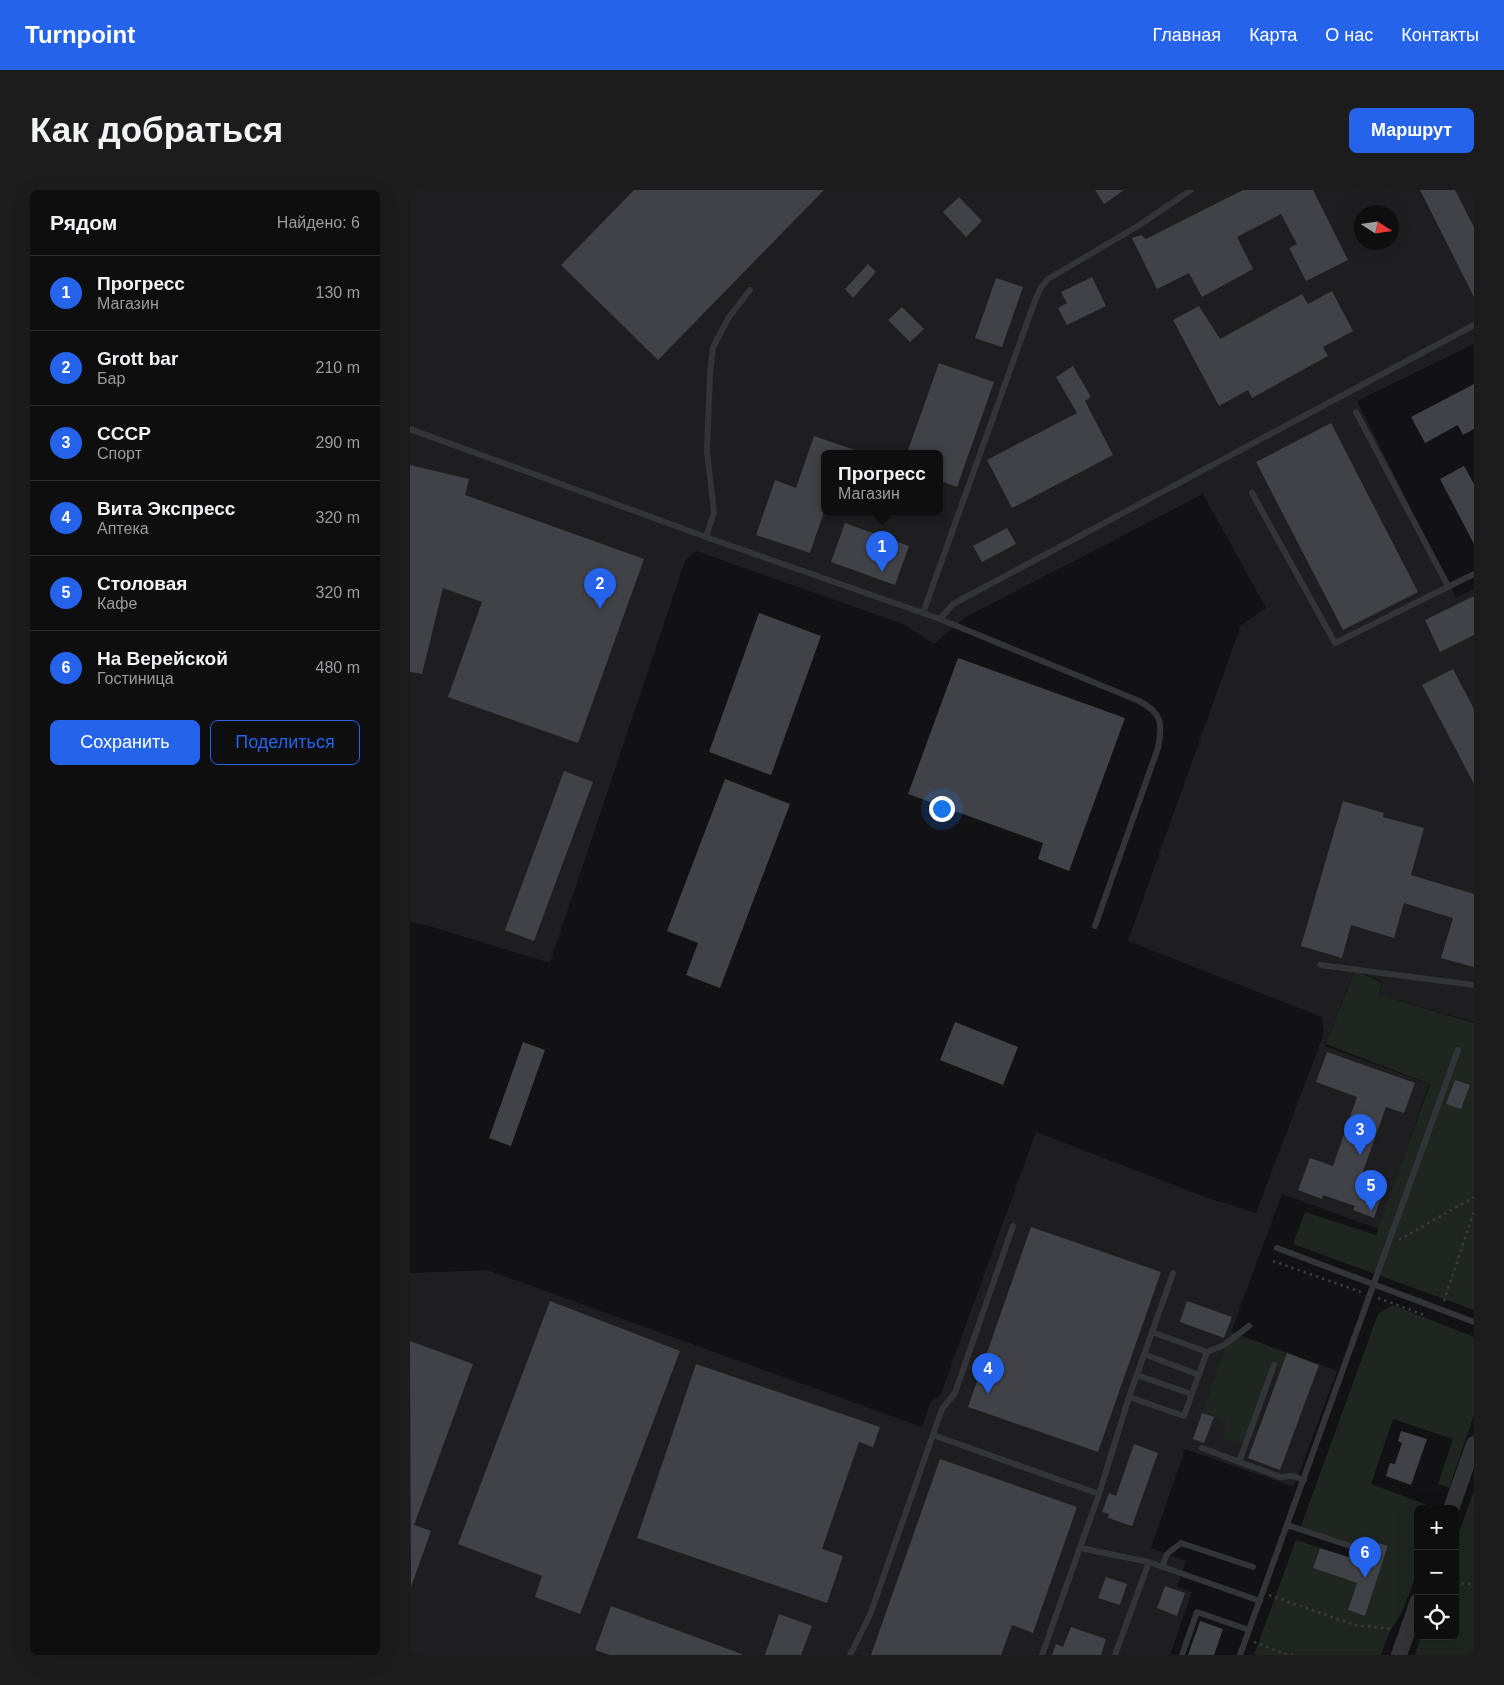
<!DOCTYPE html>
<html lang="ru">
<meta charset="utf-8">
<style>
body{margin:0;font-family:Helvetica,sans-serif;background:#1c1c1d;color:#f1f3f6}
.controls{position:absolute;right:15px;bottom:15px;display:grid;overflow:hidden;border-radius:8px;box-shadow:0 5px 20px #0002}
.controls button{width:45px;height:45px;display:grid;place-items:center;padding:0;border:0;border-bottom:1px solid #2e2e2f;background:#0e0e0f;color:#f1f3f6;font:25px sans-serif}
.compass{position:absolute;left:944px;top:15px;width:45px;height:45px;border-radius:50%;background:#0e0e0f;box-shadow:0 5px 20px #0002;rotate:102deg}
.you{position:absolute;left:531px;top:618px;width:18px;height:18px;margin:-12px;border:4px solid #fff;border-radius:50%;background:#1a73e8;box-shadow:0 0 0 8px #1a73e833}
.badge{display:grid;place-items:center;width:32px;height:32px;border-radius:50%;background:#2563eb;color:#fff;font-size:16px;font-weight:700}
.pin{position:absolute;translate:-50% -41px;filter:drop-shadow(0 1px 2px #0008)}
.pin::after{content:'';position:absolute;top:26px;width:18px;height:15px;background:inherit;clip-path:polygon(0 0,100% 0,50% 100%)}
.popup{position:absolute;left:411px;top:260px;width:122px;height:65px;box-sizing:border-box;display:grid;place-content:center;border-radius:8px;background:#0e0e0f;filter:drop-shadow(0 1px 4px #0005);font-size:16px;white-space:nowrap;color:#9b9c9e}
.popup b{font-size:19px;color:#f1f3f6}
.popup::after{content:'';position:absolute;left:50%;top:100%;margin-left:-10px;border:10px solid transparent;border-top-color:#0e0e0f}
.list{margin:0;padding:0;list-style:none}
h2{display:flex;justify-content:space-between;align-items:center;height:65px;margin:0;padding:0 20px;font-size:21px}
h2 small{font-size:16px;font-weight:400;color:#9b9c9e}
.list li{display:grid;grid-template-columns:32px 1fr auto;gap:15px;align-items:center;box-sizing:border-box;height:75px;padding:0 20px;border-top:1px solid #2e2e2f}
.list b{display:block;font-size:19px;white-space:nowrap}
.list p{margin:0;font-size:16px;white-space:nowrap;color:#9b9c9e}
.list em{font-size:16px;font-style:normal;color:#9b9c9e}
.actions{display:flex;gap:10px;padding:15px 20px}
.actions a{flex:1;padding:11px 0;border:1px solid #2563eb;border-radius:8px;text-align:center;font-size:18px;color:#2563eb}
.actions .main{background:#2563eb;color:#fff}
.icon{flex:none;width:28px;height:28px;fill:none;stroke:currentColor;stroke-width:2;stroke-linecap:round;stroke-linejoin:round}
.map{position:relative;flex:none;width:1064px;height:1465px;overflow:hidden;border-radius:8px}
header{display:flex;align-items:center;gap:30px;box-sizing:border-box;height:70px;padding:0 25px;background:#2563eb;color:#fff}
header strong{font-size:24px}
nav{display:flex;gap:28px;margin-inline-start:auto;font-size:18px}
.intro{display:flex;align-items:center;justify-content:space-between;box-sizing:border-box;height:120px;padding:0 30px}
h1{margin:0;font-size:35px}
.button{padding:12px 22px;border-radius:8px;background:#2563eb;color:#fff;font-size:18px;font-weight:700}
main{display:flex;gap:30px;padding:0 30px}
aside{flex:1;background:#0e0e0f;border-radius:8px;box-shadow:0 5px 20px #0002}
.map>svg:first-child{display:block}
.built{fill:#1e1e20;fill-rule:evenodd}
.green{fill:#1f2620}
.building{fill:#414247}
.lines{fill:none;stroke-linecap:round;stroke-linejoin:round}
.path{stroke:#3a3b3f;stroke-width:2.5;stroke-dasharray:2.5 4;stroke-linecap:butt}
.service{stroke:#333438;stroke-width:6}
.tertiary{stroke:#333438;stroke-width:16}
</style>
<header>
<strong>Turnpoint</strong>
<nav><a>Главная</a><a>Карта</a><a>О нас</a><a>Контакты</a></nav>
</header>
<div class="intro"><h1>Как добраться</h1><a class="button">Маршрут</a></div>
<main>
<aside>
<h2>Рядом<small>Найдено: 6</small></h2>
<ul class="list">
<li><span class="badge">1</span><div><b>Прогресс</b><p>Магазин</p></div><em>130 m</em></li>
<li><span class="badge">2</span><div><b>Grott bar</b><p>Бар</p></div><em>210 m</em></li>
<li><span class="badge">3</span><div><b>СССР</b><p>Спорт</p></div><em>290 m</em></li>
<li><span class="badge">4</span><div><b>Вита Экспресс</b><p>Аптека</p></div><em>320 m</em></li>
<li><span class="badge">5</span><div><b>Столовая</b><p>Кафе</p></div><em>320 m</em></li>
<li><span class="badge">6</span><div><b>На Верейской</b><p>Гостиница</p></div><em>480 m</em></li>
</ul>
<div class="actions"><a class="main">Сохранить</a><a>Поделиться</a></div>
</aside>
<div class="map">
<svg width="1064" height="1465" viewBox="0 0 1064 1465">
<rect width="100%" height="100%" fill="#121214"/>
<path class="built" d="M0 0H1064V154L947 211 1046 408 1064 399V832L968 805 973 792 945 779 915 856 1019 894 969 1039 872 1004 821 1142 927 1181 884 1297 775 1259 741 1358 776 1371 767 1396 782 1402 760 1465H0V1083L77 1080 512 1237 521 1211 530 1206 626 942 795 1007 846 1023 914 843 912 827 718 751 831 435 856 418 793 304 554 428 524 454 493 434 286 361 275 371 140 773 16 735 0 732ZM952 22H982V52H952ZM414 263H530V321H414Z"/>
<path class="green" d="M945 780 972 793 968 805 1064 833V1120L883 1054 895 1022 966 1045 1020 894 916 854Z
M983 1115 1064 1147V1225L1039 1298 1028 1294 1043 1249 983 1229 961 1294 1028 1319H1008V1381L992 1422 979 1443 971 1465H844L886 1350 910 1358 903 1378 937 1390H948L938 1420 955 1426 978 1357 954 1349 952 1360 890 1339 968 1124Z
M821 1142 877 1163 872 1177 864 1175 836 1253 813 1250 816 1231 792 1223Z
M1064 1301V1465H1005L1011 1446H1045V1353Z"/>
<path class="building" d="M224 0H414L248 170 151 75Z
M685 0H714L694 14Z
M833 0H903L938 70 896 91 879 58 887 54 871 24 827 47 843 79 792 107 779 83 747 99 722 48 731 45 736 49Z
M1010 0H1045L1064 37V107Z
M549 7 572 31 556 47 533 22Z
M458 74 466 82 443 108 435 99Z
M682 87 696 116 657 135 648 118 657 113 651 102Z
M586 88 613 97 592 157 565 148Z
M922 101 943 141 913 157 918 166 842 208 838 200 809 216 763 130 789 116 810 149 892 104 898 114Z
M492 117 514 139 500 152 478 130Z
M529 173 584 192 547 297 530 291V263H497Z
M663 176 681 207 675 211 703 265 602 318 577 270 667 223 646 187Z
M1064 194V239L1053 245 1048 235 1015 253 1001 227Z
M921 233 1008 402 933 440 846 272Z
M404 246 451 262 450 263H414V322L400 363 346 345 365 290 386 298Z
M0 275 59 289 55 305 234 369 168 553 38 507 72 412 33 398 12 484 0 482Z
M1054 276 1064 294V354L1030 289Z
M435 333 499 356 485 395 421 372Z
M597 338 606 354 572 372 563 356Z
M1064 406V445L1030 462 1015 430Z
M349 423 411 446 361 585 299 562Z
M548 468 715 528 659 681 628 669 633 653 498 604Z
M1043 479 1064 519V594L1012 495Z
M154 581 183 592 124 751 95 740Z
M315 589 380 614 310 798 276 785 288 753 257 741Z
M933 611 974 623 973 627 1014 638 1001 685 1064 704V777L1031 768 1043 728 994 713 984 748 941 735 932 768 891 756Z
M545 832 608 857 593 895 530 870Z
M113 852 135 860 101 956 79 948Z
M917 862 1005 893 994 923 976 917 951 987 975 995 964 1028 943 1020 945 1016 913 1005 912 1009 888 1000 900 968 923 976 947 907 906 892Z
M1045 890 1060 895 1051 919 1036 914Z
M621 1037 751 1082 688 1262 558 1217Z
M140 1111 270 1161 170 1424 125 1407 132 1386 48 1354Z
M777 1111 822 1127 814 1148 770 1132Z
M0 1151 63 1174 4 1335 21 1341 1 1397Z
M877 1163 909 1175 870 1280 838 1268Z
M286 1174 470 1237 463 1257 449 1252 412 1359 433 1366 417 1413 227 1348Z
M792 1223 804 1227 794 1253 783 1249Z
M991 1241 1017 1249 1001 1295 976 1286 980 1273 985 1274 992 1253 988 1251Z
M724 1254 748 1263 722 1336 698 1328 699 1324 692 1322 699 1303 706 1306Z
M530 1269 667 1317 623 1443 602 1435 591 1465H461Z
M961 1351 978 1356 955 1426 938 1420 947 1393 903 1378 910 1358 954 1372Z
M696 1387 717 1394 710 1415 688 1408Z
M755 1396 775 1403 767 1426 747 1418Z
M201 1416 332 1464V1465H200L185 1460Z
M369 1424 402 1436 391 1465H355Z
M790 1431 813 1439 804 1465H778Z
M661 1437 696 1449 691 1465H642L646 1454 653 1457Z"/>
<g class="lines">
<path class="path" d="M989 1050 1064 1007
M863 1071 951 1102
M968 1108 1017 1126
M1034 1111 1064 1021
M1045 1341 1049 1330
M1045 1393 1064 1394
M859 1405 945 1435 983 1439
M844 1452 875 1464 884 1465"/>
<path class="service" d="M946 222 1038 396
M0 239 296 347 530 429 729 511C752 523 753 533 748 558L685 736
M842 303 925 453 1064 384
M296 347 304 322 297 261 300 185 303 157 319 127 340 100
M513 423 623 116 630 99 638 89 728 36 781 0
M530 429 543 414 1064 135
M910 775 1064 795
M867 1058 1064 1132
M742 1142 797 1162
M734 1164 789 1185
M727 1185 781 1204
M719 1207 774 1226 797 1162 814 1155 839 1136
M523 1245 689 1304 719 1207 763 1083
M792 1258 870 1287 883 1286 894 1290
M829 1272 864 1175
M877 1335 952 1360
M670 1358 739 1372
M752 1377 757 1364 771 1353 843 1377
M440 1465 460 1425 532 1219 545 1203 603 1036
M632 1465 689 1304
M705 1465 739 1372 850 1411
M772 1465 787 1422 839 1440
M830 1465 1048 860"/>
<path class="tertiary" d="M1041 1319 1064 1254
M989 1465 1008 1411"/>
</g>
</svg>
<div class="controls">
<button>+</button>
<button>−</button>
<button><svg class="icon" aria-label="locate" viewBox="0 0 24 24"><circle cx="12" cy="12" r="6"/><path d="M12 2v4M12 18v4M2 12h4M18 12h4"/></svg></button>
</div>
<svg class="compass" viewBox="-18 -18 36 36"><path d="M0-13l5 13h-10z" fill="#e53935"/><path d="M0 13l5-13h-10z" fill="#9b9c9e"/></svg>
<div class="you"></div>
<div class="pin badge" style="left:472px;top:382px">1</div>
<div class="popup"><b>Прогресс</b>Магазин</div>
<div class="pin badge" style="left:190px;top:419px">2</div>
<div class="pin badge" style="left:950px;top:965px">3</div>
<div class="pin badge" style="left:578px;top:1204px">4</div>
<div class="pin badge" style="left:961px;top:1021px">5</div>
<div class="pin badge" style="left:955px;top:1388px">6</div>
</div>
</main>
